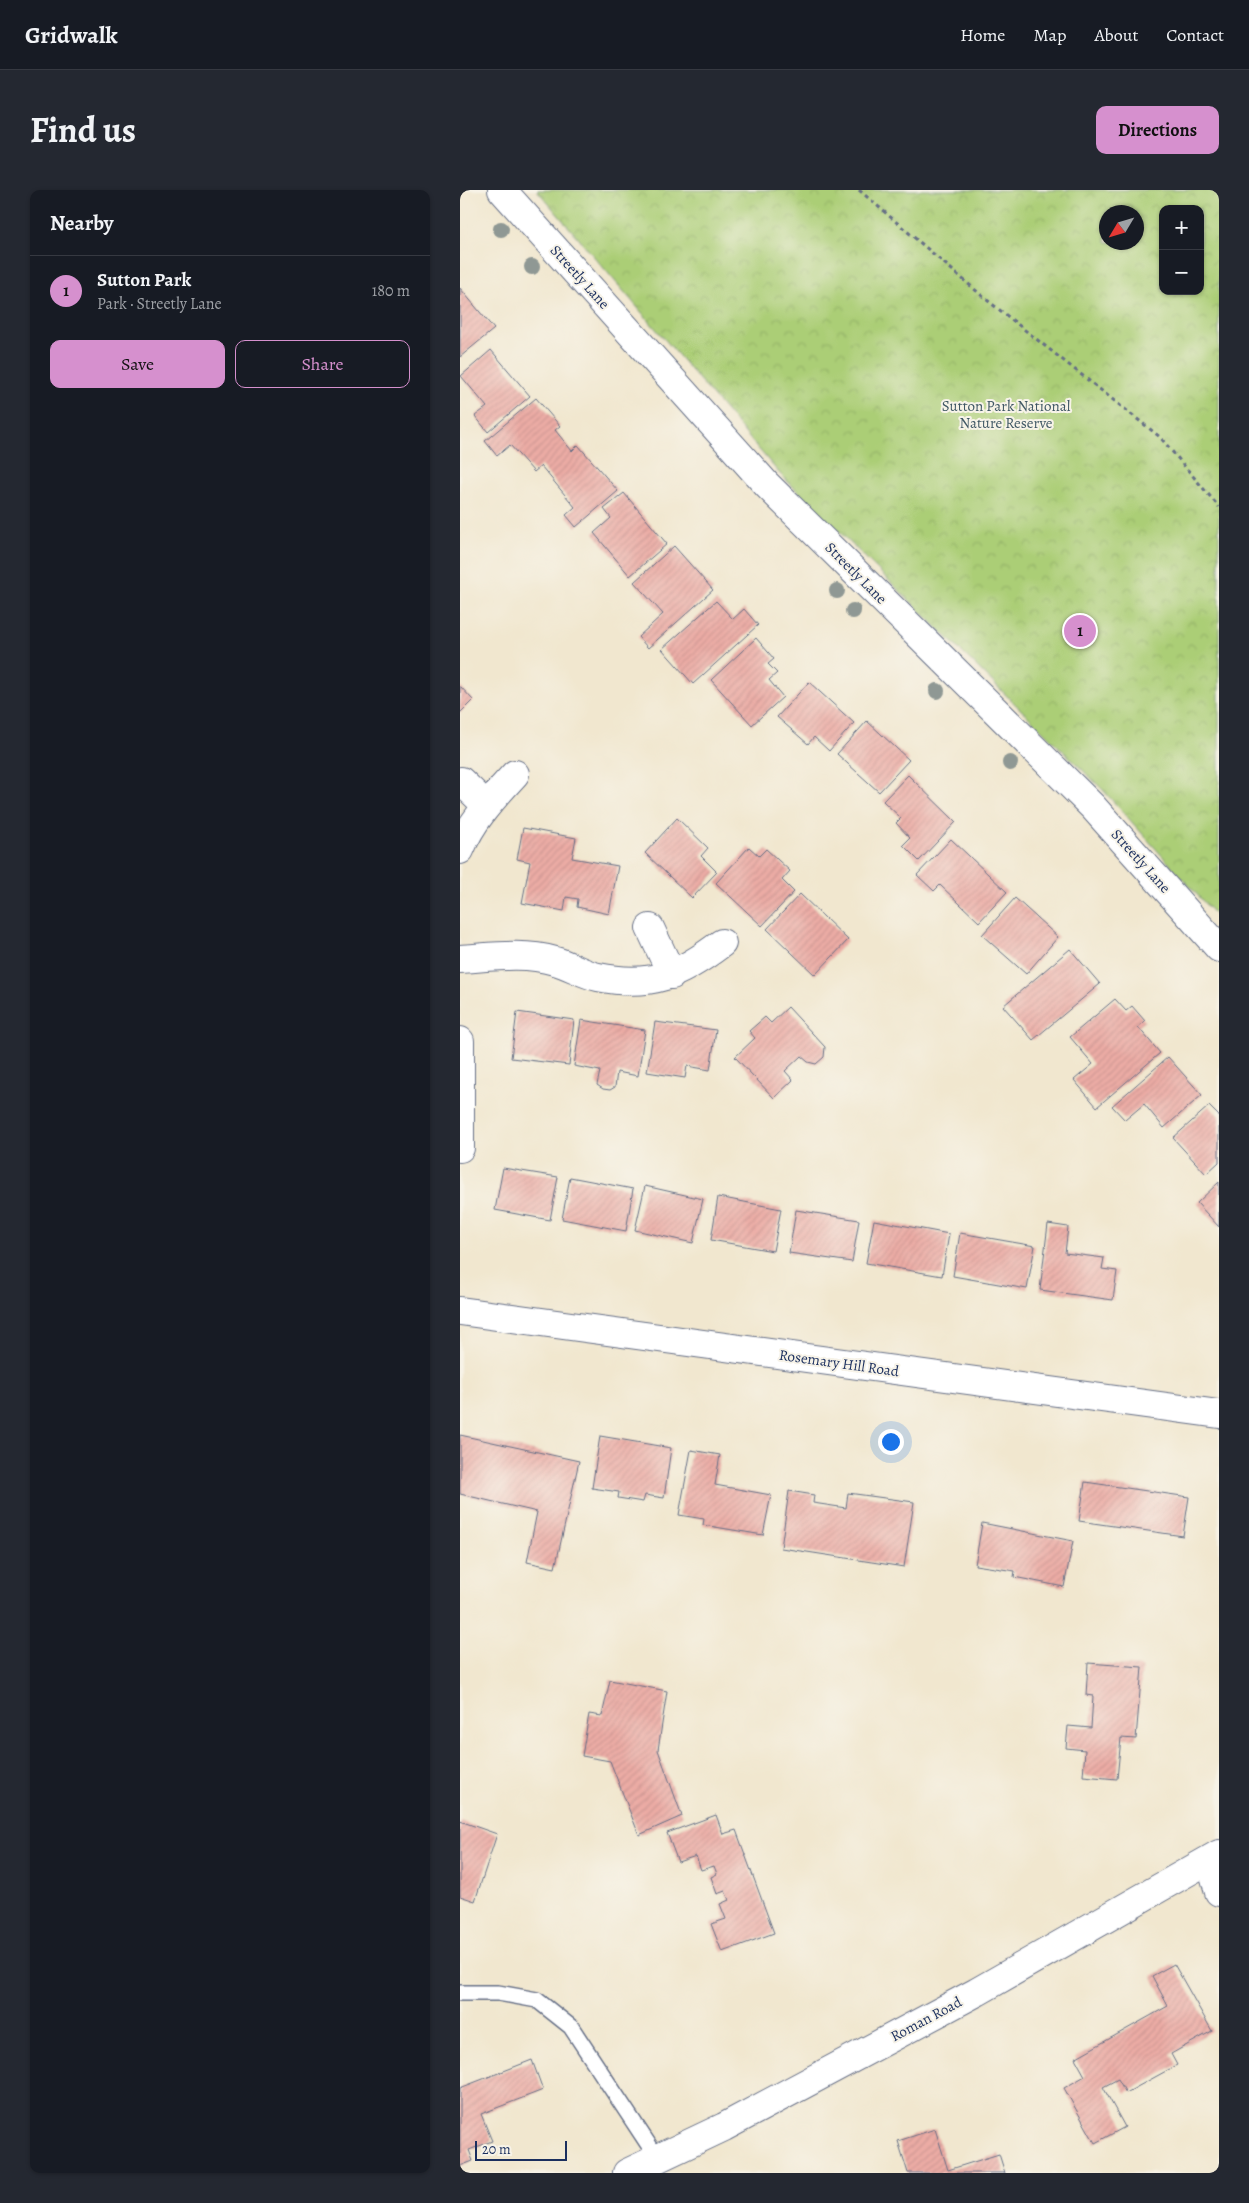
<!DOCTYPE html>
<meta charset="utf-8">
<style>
body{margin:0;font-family:Alegreya,serif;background:#242831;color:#f1f3f6}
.controls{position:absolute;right:15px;top:15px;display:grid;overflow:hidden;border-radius:10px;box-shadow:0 1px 4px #0004}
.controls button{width:45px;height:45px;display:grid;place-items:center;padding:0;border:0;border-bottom:1px solid #363941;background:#171b24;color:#f1f3f6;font:25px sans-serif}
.compass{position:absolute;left:639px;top:15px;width:45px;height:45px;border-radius:50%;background:#171b24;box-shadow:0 1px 4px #0004;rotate:232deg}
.scale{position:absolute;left:15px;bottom:12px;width:92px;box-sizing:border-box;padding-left:5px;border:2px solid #1b2f5e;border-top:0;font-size:14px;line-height:18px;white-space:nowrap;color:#1b2f5e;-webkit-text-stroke:4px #f7f3e8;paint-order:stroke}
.you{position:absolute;left:430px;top:1251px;width:18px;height:18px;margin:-12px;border:4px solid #fff;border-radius:50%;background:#1a73e8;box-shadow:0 0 0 8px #1a73e833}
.badge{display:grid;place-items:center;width:32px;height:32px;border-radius:50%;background:#d690ce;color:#111;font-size:16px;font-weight:700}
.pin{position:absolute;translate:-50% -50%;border:2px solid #fff;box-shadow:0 1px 5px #0006}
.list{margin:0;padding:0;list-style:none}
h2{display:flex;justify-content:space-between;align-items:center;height:65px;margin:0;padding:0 20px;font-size:21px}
h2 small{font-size:16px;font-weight:400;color:#9ea1a6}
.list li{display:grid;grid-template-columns:32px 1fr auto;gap:15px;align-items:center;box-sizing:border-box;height:70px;padding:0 20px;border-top:1px solid #363941}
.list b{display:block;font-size:19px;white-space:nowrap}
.list p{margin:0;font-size:16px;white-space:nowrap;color:#9ea1a6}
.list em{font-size:16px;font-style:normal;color:#9ea1a6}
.actions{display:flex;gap:10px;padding:15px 20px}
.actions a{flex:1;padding:11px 0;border:1px solid #d690ce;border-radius:10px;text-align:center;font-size:18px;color:#d690ce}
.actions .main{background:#d690ce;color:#111}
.map{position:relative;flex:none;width:759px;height:1983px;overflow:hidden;border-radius:10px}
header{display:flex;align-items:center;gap:30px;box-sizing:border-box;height:70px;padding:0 25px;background:#171b24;border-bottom:1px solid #363941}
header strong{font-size:24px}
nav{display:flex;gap:28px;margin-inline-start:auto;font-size:18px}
.intro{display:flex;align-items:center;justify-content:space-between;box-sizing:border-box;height:120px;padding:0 30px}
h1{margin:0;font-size:35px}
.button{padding:12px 22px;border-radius:10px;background:#d690ce;color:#111;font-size:18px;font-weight:700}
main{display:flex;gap:30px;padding:0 30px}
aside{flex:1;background:#171b24;border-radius:10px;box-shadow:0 1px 4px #0004}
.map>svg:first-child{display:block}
.park{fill:url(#park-crowns);stroke:#637e6a;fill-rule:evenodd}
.building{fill:url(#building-hatch)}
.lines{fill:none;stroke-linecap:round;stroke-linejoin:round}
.lane-casing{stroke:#666f86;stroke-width:18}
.street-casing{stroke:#666f86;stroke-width:30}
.secondary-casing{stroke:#666f86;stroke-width:30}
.path{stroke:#666f86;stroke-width:3;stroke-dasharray:4 4;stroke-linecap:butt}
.lane{stroke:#fff;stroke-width:15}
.street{stroke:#fff;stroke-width:28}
.secondary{stroke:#fff;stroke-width:28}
.tree{fill:#8f9894}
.labels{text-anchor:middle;stroke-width:4;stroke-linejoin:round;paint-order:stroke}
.street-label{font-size:15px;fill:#1b2f5e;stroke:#f7f3e8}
.park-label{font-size:15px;fill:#3f5764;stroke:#f7f3e8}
</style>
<header>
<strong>Gridwalk</strong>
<nav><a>Home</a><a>Map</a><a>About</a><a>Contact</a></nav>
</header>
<div class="intro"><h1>Find us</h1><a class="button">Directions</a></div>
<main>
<aside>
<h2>Nearby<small></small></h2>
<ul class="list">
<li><span class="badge">1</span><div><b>Sutton Park</b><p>Park · Streetly Lane</p></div><em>180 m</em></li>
</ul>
<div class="actions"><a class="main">Save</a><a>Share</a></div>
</aside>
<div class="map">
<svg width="759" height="1983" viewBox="0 0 759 1983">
<defs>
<pattern id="park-crowns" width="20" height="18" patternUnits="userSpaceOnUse" patternTransform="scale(1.25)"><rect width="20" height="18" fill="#abce76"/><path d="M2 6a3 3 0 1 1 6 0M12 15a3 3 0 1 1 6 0" fill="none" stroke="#93b168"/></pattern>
<pattern id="building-hatch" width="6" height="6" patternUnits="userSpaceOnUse" patternTransform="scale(1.25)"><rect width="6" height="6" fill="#ecaca5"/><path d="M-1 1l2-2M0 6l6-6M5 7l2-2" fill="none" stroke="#ca9490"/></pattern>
</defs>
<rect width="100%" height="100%" fill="#f7f3e8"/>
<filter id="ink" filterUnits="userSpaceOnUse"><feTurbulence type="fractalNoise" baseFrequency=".02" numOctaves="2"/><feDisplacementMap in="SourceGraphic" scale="10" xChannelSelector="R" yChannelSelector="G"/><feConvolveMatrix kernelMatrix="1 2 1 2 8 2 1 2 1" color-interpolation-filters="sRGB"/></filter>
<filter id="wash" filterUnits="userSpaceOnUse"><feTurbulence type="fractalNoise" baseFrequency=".0096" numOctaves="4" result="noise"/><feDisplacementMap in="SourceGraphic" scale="20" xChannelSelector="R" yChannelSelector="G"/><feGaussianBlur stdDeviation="1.12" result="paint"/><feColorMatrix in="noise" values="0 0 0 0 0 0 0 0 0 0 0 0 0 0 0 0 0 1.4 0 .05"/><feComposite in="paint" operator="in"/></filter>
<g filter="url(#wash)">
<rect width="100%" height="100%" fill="#f1e7cf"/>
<path class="park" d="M77 0H759V729L642 599 320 284ZM703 19H740V101H703ZM646 22H676V52H646Z"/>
<g id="blocks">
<path class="building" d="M0 98 34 139 0 167Z
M31 160 70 206 28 242 15 226 27 217 1 186Z
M76 208 100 236 95 240 112 261 118 255 158 301 116 337 106 325 115 317 81 276 74 282 50 255 37 266 25 251Z
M164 303 207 354 170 386 134 343 151 328 144 319Z
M214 356 253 400 188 458 178 447 203 424 174 392Z
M256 411 273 429 284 419 298 435 233 494 202 459Z
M296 448 314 469 308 474 317 483 309 490 323 507 292 535 251 490Z
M349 492 394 533 369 561 354 547 348 554 317 527Z
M0 496 13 510 0 523Z
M407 531 449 570 419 602 377 564Z
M448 585 496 632 459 671 443 655 450 648 436 633 441 628 423 611Z
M217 628 248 658 241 666 257 682 232 708 185 663Z
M63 638 116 648 112 668 158 676 149 724 117 717 118 709 106 707 104 721 62 713 70 672 57 669Z
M491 649 547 702 519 732 480 695 474 701 457 685Z
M289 657 299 666 306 659 330 681 322 690 334 702 302 736 256 693Z
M340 704 388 750 355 785 307 739Z
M555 708 598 747 566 784 522 745Z
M610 759 640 794 573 850 543 816Z
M655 809 666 821 672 816 685 831 678 837 700 863 637 917 614 890 633 874 610 847Z
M328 817 365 857 364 867 356 874 348 872 341 866 325 881 333 890 314 908 275 867 295 848 289 841 305 827 311 833Z
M57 822 114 830 109 875 51 868Z
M121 830 185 840 178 886 157 882 155 897 150 900 143 899 137 895 140 881 114 876Z
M195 832 256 840 250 880 227 876 225 888 187 882Z
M708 867 742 905 704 938 684 914 665 930 652 916Z
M749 916 759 926V972L746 984 713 948Z
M43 978 98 987 90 1030 35 1020Z
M110 987 173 999 166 1041 102 1029Z
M759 992V1037L737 1013Z
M185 996 243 1009 233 1053 175 1040Z
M258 1007 321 1019 313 1061 251 1050Z
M336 1020 399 1030 392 1072 329 1063Z
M414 1030 489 1044 482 1086 406 1073Z
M588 1034 608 1037 605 1063 644 1068 642 1079 657 1081 653 1110 580 1100Z
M500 1043 575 1056 567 1099 493 1086Z
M0 1245 119 1271 95 1378 67 1372 77 1322 0 1304Z
M140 1246 211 1258 204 1308 185 1305 183 1312 158 1308 159 1302 132 1298Z
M231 1260 260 1265 255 1295 311 1305 303 1345 243 1335 244 1329 219 1325Z
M625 1292 729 1307 723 1346 619 1331Z
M329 1301 354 1305 353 1313 386 1318 388 1303 454 1312 444 1377 321 1358Z
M522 1333 613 1351 604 1397 554 1387 555 1381 515 1375Z
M628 1473 682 1477 676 1549 661 1548 657 1589 623 1586 625 1560 606 1558 608 1536 631 1538 633 1506 626 1505Z
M150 1490 207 1501 198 1560 222 1626 179 1645 150 1571 122 1566 129 1524 142 1526Z
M256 1625 263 1644 276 1640 314 1743 262 1762 251 1734 266 1729 260 1714 269 1710 265 1701 257 1704 251 1687 257 1684 254 1676 241 1680 236 1666 218 1672 207 1643Z
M0 1631 37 1644 15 1711 0 1706Z
M714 1774 752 1841 711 1864 717 1875 666 1903 658 1889 643 1897 665 1937 635 1953 604 1898 625 1886 615 1868 708 1816 692 1786Z
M72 1870 83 1900 21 1924 32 1951 9 1960 13 1971 0 1976V1898Z
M475 1939 488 1980 539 1964 545 1983H448L438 1951Z"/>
</g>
</g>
<g filter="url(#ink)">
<use href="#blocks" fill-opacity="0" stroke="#666f86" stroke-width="1"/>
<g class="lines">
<g class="lane-casing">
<path id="lane" d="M0 1803H38L77 1810 111 1837 198 1969"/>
</g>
<g class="street-casing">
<path id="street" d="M1 591 26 615
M0 660C12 630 33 608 55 584
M190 738 212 785
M0 769C32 767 64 762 95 771 110 775 123 784 138 787 192 798 220 785 262 753
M0 851V958
M750 1670 759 1702
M167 1983 264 1937 517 1802 759 1664"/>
</g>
<g class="secondary-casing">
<path id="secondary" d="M42 0 307 295 633 617 759 758
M0 1121 759 1224"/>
</g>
<path class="path" d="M399 0 527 110 700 247 759 317"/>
<use href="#lane" class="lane"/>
<use href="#street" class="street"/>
<use href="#secondary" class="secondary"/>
</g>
<g class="tree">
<circle cx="41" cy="39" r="8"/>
<circle cx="72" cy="77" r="8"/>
<circle cx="377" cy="401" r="8"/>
<circle cx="393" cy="421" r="8"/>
<circle cx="477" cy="501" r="8"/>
<circle cx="550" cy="573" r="8"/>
</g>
</g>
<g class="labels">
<g class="street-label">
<text transform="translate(120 87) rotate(48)" y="5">Streetly Lane</text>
<text transform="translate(396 383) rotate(45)" y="5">Streetly Lane</text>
<text transform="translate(681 671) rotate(48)" y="5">Streetly Lane</text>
<text transform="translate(379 1173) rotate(8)" y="5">Rosemary Hill Road</text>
<text transform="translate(466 1829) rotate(-28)" y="5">Roman Road</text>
</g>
<g class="park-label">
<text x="546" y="221">Sutton Park National<tspan x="546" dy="17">Nature Reserve</tspan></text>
</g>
</g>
</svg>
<div class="controls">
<button>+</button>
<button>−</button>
</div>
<svg class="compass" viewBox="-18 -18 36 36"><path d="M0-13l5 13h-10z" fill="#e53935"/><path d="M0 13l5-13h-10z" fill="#9ea1a6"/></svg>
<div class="scale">20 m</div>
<div class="you"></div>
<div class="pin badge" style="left:620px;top:441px">1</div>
</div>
</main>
